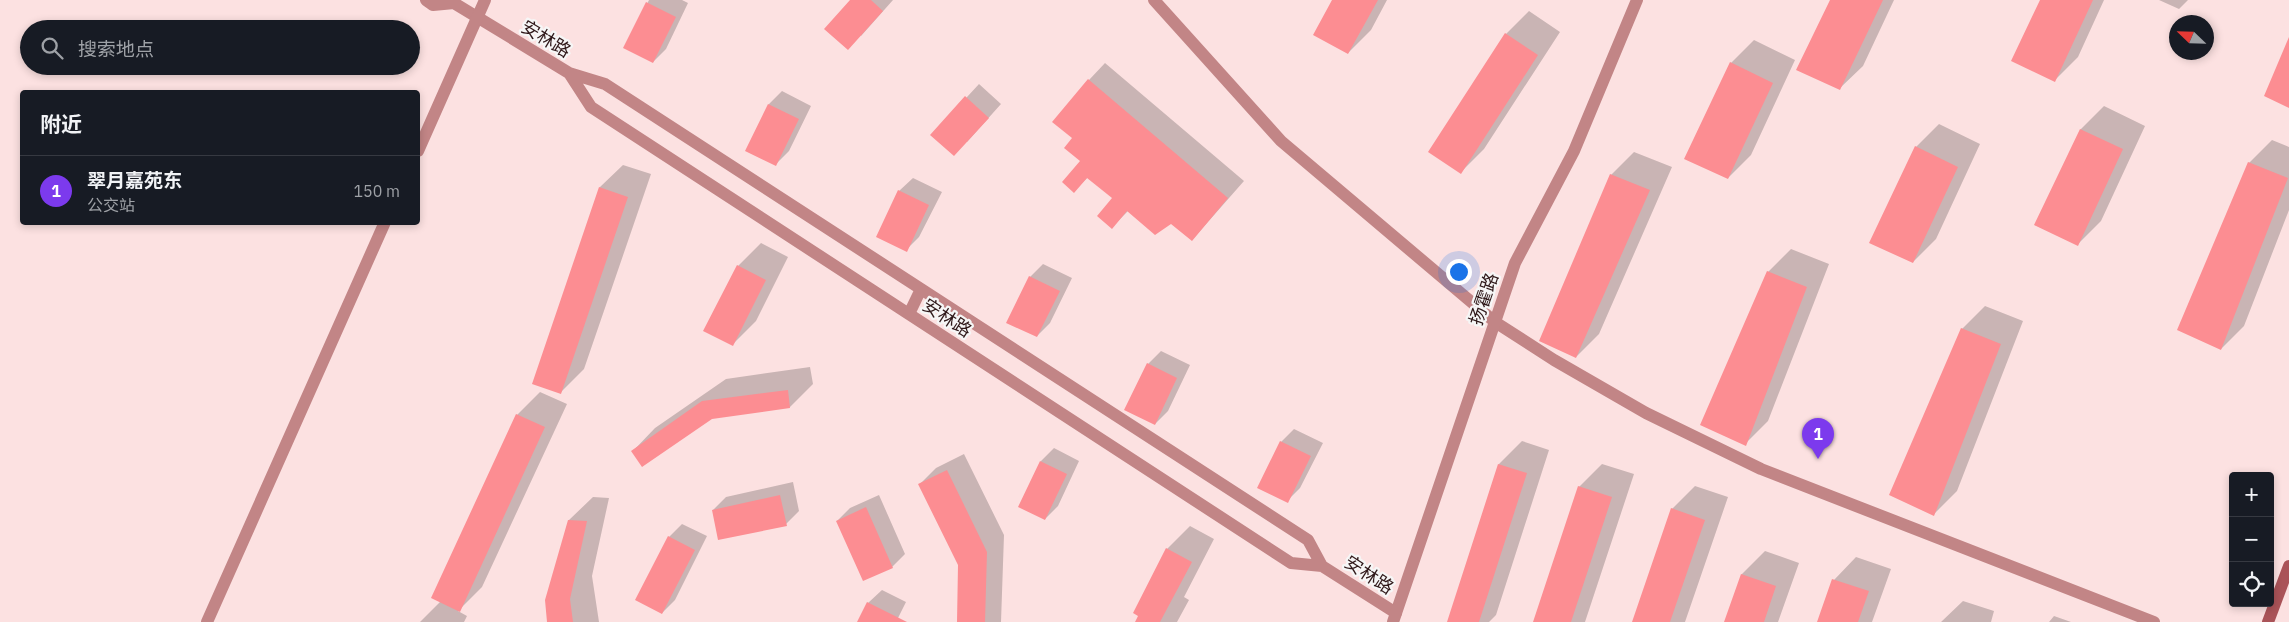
<!DOCTYPE html>
<html lang="zh">
<meta charset="utf-8">
<style>
body{margin:0;font-family:"IBM Plex Sans","Noto Sans SC",sans-serif;background:#242831;color:#f1f3f6}
.controls{position:absolute;right:15px;bottom:15px;display:grid;overflow:hidden;border-radius:5px;box-shadow:0 2px 8px #0003}
.controls button{width:45px;height:45px;display:grid;place-items:center;padding:0;border:0;border-bottom:1px solid #363941;background:#171b24;color:#f1f3f6;font:25px sans-serif}
.compass{position:absolute;left:2169px;top:15px;width:45px;height:45px;border-radius:50%;background:#171b24;box-shadow:0 2px 8px #0003;rotate:293deg}
.you{position:absolute;left:1458px;top:271px;width:18px;height:18px;margin:-12px;border:4px solid #fff;border-radius:50%;background:#1a73e8;box-shadow:0 0 0 8px #1a73e833}
.badge{display:grid;place-items:center;width:32px;height:32px;border-radius:50%;background:#7c3aed;color:#fff;font-size:16px;font-weight:700}
.pin{position:absolute;translate:-50% -41px;filter:drop-shadow(0 1px 2px #0008)}
.pin::after{content:'';position:absolute;top:26px;width:18px;height:15px;background:inherit;clip-path:polygon(0 0,100% 0,50% 100%)}
.list{margin:0;padding:0;list-style:none}
h2{display:flex;justify-content:space-between;align-items:center;height:65px;margin:0;padding:0 20px;font-size:21px}
h2 small{font-size:16px;font-weight:400;color:#9ea1a6}
.list li{display:grid;grid-template-columns:32px 1fr auto;gap:15px;align-items:center;box-sizing:border-box;height:70px;padding:0 20px;border-top:1px solid #363941}
.list b{display:block;font-size:19px;white-space:nowrap}
.list p{margin:0;font-size:16px;white-space:nowrap;color:#9ea1a6}
.list em{font-size:16px;font-style:normal;color:#9ea1a6}
.icon{flex:none;width:28px;height:28px;fill:none;stroke:currentColor;stroke-width:2;stroke-linecap:round;stroke-linejoin:round}
.map{position:relative;flex:none;width:2289px;height:622px;overflow:hidden}
.search{position:absolute;background:#171b24;box-shadow:0 2px 8px #0003;left:20px;top:20px;width:400px;height:55px;display:flex;align-items:center;gap:12px;box-sizing:border-box;padding:0 18px;border-radius:28px;color:#9ea1a6;font-size:19px}
.panel{position:absolute;background:#171b24;box-shadow:0 2px 8px #0003;left:20px;top:90px;width:400px;height:135px;border-radius:5px}
.map>svg:first-child{display:block}
.shadow{fill:#0003}
.building{fill:#fc8d92}
.lines{fill:none;stroke-linecap:round;stroke-linejoin:round}
.minor{stroke:#c28586;stroke-width:12}
.tertiary{stroke:#c28586;stroke-width:12}
.secondary{stroke:#aa5358;stroke-width:12}
.labels{text-anchor:middle;stroke-width:4.5;stroke-linejoin:round;paint-order:stroke}
.street-label{font-size:18px;fill:#2f1819;stroke:#f6f6f6}
</style>
<div class="map">
<svg width="2289" height="622" viewBox="0 0 2289 622">
<rect width="100%" height="100%" fill="#fce1e1"/>
<path class="shadow" d="M649 0H682L688 3 666 49 653 62 625 48Z
M852 0H893L861 36Z
M1334 0H1387L1371 30 1348 53Z
M1831 0H1894L1863 66 1840 88Z
M2041 0H2104L2078 57 2055 80Z
M2159 0H2188L2179 9Z
M1529 11 1560 32 1484 149 1461 172 1506 34Z
M1754 40 1795 60 1751 155 1728 178 1731 63Z
M1105 63 1244 181 1192 240 1172 223 1128 211 1112 227 1114 198 1088 177 1074 191 1081 161 1074 138 1089 80Z
M979 84 1001 104 967 142 932 135Z
M782 91 811 106 789 151 776 164 747 150 769 104Z
M2104 106 2145 126 2101 221 2078 244 2035 225 2081 129Z
M1939 124 1980 144 1936 239 1913 262 1916 147Z
M2272 140 2289 147V210L2244 326 2221 349 2249 163Z
M1634 152 1672 167 1599 334 1576 357 1611 175Z
M623 165 651 174 584 369 561 392 534 383 600 187Z
M913 178 942 192 919 237 906 250 878 236 899 191Z
M761 243 788 257 756 321 733 344 738 266Z
M1791 249 1829 264 1768 421 1745 444 1768 272Z
M1043 264 1072 278 1050 323 1037 336 1030 277Z
M1985 306 2023 321 1957 491 1934 514 1962 329Z
M1161 351 1190 365 1168 411 1155 424 1148 364Z
M810 367 813 384 790 407 711 418 633 451 655 428 726 379Z
M540 392 567 404 482 587 458 611 467 616 464 622H420L441 601 517 415Z
M1294 429 1323 443 1300 488 1287 501 1281 442Z
M1522 441 1549 450 1496 615 1489 622H1448L1499 464Z
M1054 448 1079 461 1058 506 1045 519 1041 461Z
M964 454 1004 535 1001 622H958L960 565 920 484 936 468Z
M1602 464 1634 474 1585 622H1534L1579 487Z
M793 482 799 511 786 524 713 510 726 497Z
M1695 486 1728 497 1685 622H1634L1672 509Z
M879 495 905 554 892 567 837 521 850 508Z
M593 497 609 498 592 576 599 622H548L569 520Z
M682 524 707 536 675 600 662 613 669 537Z
M1190 526 1214 539 1184 597 1189 600 1177 622H1137L1167 549Z
M1765 551 1799 563 1778 622H1726L1742 574Z
M1856 557 1891 569 1872 622H1819L1834 580Z
M882 590 906 602 896 622H859L868 603Z
M1963 601 1994 611 1991 622H1941Z
M2054 616 2071 622H2049Z"/>
<path class="building" d="M850 0H871L883 11 848 50 824 29Z
M1332 0H1378L1348 54 1313 35Z
M1830 0H1883L1840 90 1796 70Z
M2040 0H2093L2055 82 2011 61Z
M646 2 676 17 653 63 623 48Z
M1505 33 1538 55 1461 174 1428 152Z
M2289 37V108L2264 96Z
M1730 62 1773 83 1728 179 1684 159Z
M1088 79 1228 198 1192 241 1171 224 1155 235 1127 211 1112 229 1097 216 1112 198 1087 178 1074 193 1062 182 1080 161 1064 148 1072 138 1052 122Z
M965 96 989 118 954 156 930 135Z
M768 104 799 119 776 166 745 151Z
M2080 129 2123 149 2078 246 2034 225Z
M1915 146 1958 167 1913 263 1869 243Z
M2248 162 2288 178 2221 350 2177 330Z
M1610 174 1650 190 1576 358 1539 341Z
M599 187 628 197 561 394 532 384Z
M898 190 929 205 907 252 876 237Z
M737 265 766 280 733 346 703 331Z
M1767 271 1807 287 1746 446 1700 425Z
M1029 276 1060 291 1037 337 1006 323Z
M1961 328 2001 344 1934 516 1889 495Z
M1147 363 1177 378 1155 425 1124 410Z
M788 390 790 408 712 419 642 467 631 451 702 401Z
M516 414 545 427 460 612 431 598Z
M1280 441 1311 456 1288 503 1257 488Z
M1040 461 1067 474 1045 520 1018 507Z
M1498 464 1527 473 1479 622H1447Z
M947 470 987 552 985 622H957L958 565 918 484Z
M1578 486 1612 497 1571 622H1533Z
M780 495 787 526 718 540 712 510Z
M866 507 893 568 863 581 836 521Z
M1671 508 1705 520 1670 622H1632Z
M568 520 587 521 570 599 573 622H547L545 600Z
M668 536 695 550 662 614 635 600Z
M1166 548 1192 562 1160 622H1135L1138 616 1133 613Z
M1741 574 1776 586 1764 622H1724Z
M1832 579 1869 591 1858 622H1817Z
M867 602 907 622H857Z"/>
<g class="lines">
<path class="minor" d="M426 0 433 5 454 3
M452 0 454 3 569 73 605 84 1308 540 1322 566 1396 613
M1154 0 1281 141 1495 322 1554 360 1646 413 1761 469 2154 622
M569 73 591 107 1291 563 1322 566
M909 314 921 289"/>
<path class="tertiary" d="M418 151 485 0
M207 622 385 222
M1393 622 1515 263 1574 151 1637 0"/>
<path class="secondary" d="M2268 622 2289 566"/>
</g>
<g class="labels">
<g class="street-label">
<text transform="translate(546 39) rotate(31)" y="6">安林路</text>
<text transform="translate(1484 299) rotate(-71)" y="6">扬霍路</text>
<text transform="translate(947 318) rotate(33)" y="6">安林路</text>
<text transform="translate(1369 575) rotate(33)" y="6">安林路</text>
</g>
</g>
</svg>
<div class="controls">
<button>+</button>
<button>−</button>
<button><svg class="icon" aria-label="locate" viewBox="0 0 24 24"><circle cx="12" cy="12" r="6"/><path d="M12 2v4M12 18v4M2 12h4M18 12h4"/></svg></button>
</div>
<svg class="compass" viewBox="-18 -18 36 36"><path d="M0-13l5 13h-10z" fill="#e53935"/><path d="M0 13l5-13h-10z" fill="#9ea1a6"/></svg>
<div class="you"></div>
<div class="pin badge" style="left:1818px;top:459px">1</div>
<div class="search"><svg class="icon" aria-label="search" viewBox="0 0 24 24"><circle cx="10" cy="10" r="6"/><path d="M15 15l6 6"/></svg>搜索地点</div>
<section class="panel">
<h2>附近<small></small></h2>
<ul class="list">
<li><span class="badge">1</span><div><b>翠月嘉苑东</b><p>公交站</p></div><em>150 m</em></li>
</ul>
</section>
</div>
